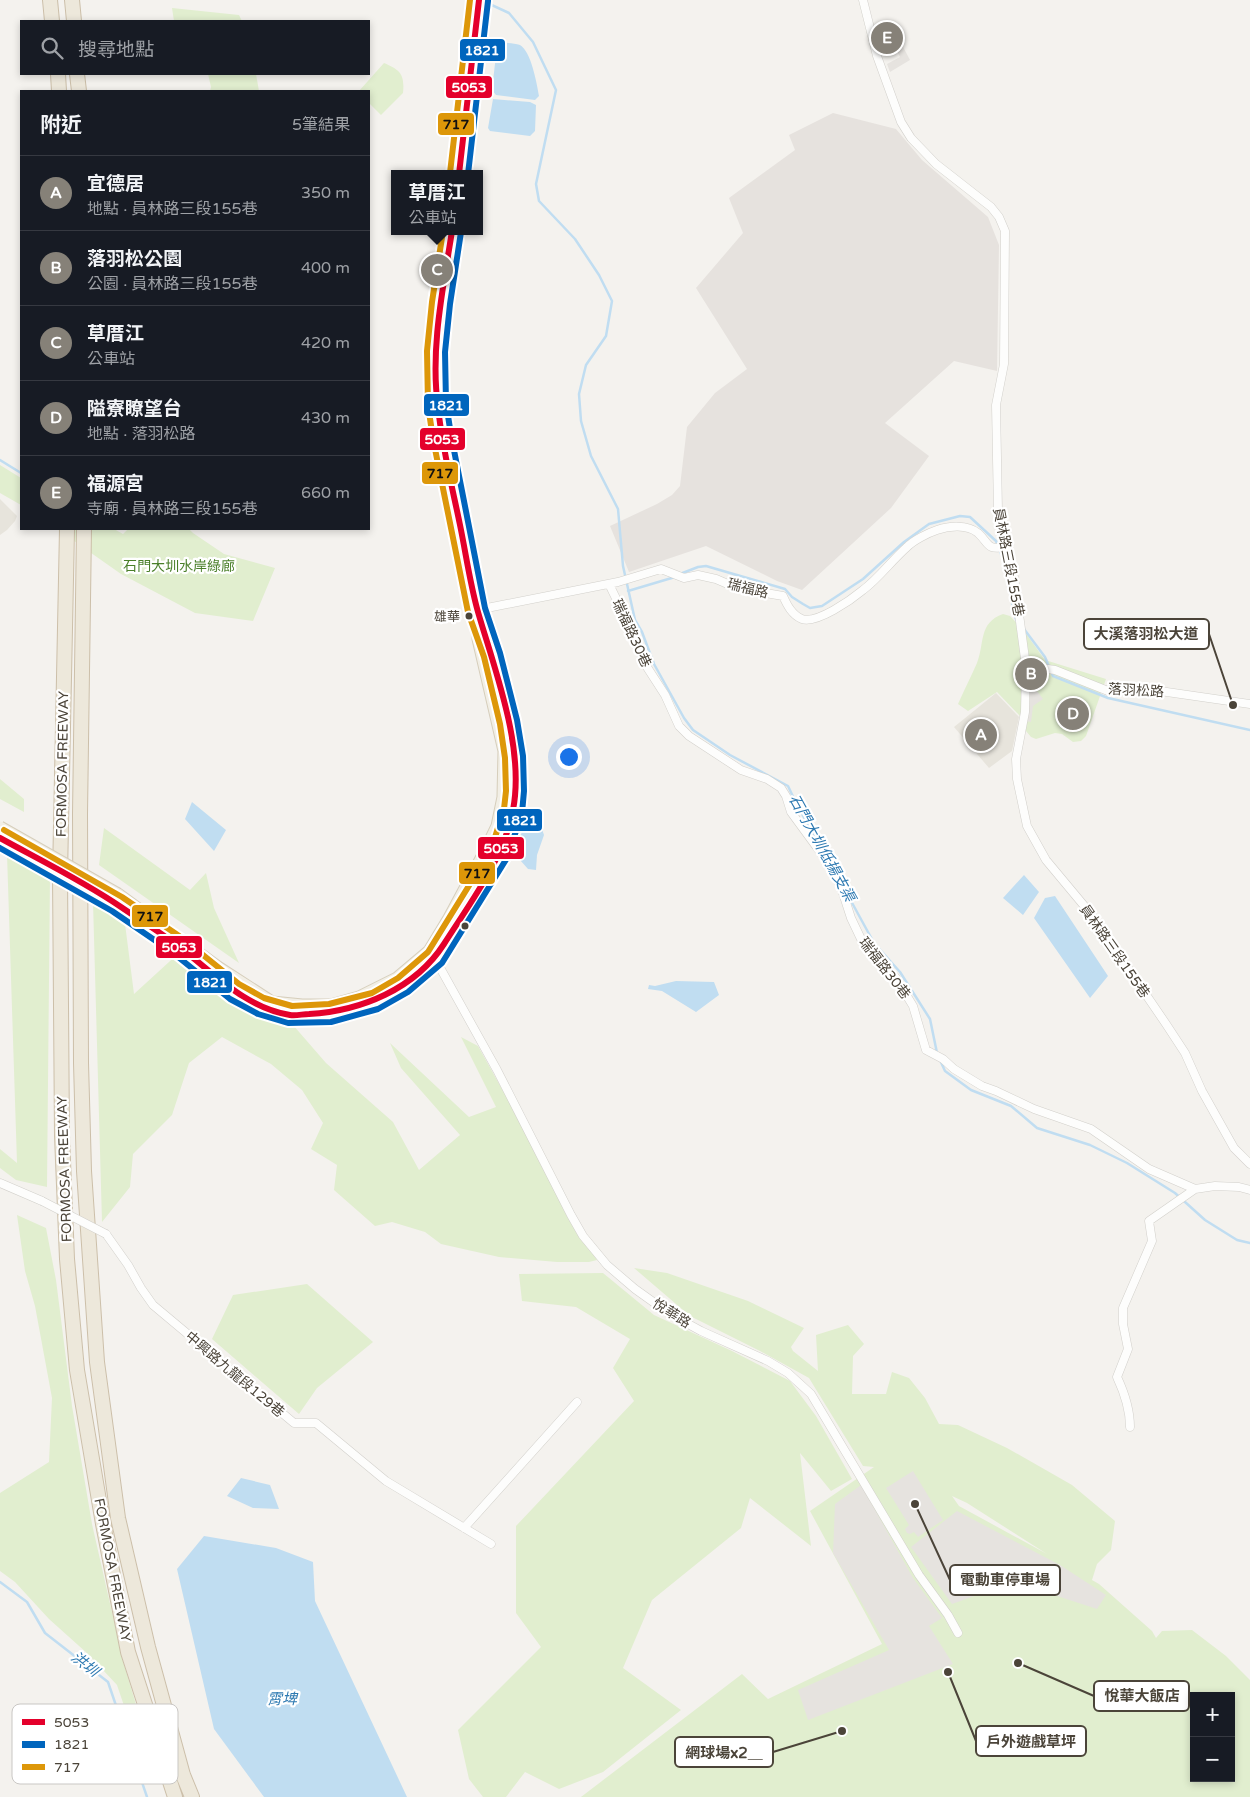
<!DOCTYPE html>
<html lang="zh-TW">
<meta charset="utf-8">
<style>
body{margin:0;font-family:"Varela Round","Noto Sans TC",sans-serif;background:#242831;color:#f1f3f6}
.controls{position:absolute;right:15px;bottom:15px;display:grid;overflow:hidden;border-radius:0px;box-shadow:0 2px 8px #0003}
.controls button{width:45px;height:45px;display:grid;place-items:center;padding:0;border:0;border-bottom:1px solid #363941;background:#171b24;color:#f1f3f6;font:25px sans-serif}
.you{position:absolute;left:568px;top:756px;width:18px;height:18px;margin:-12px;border:4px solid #fff;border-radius:50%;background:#1a73e8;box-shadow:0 0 0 8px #1a73e833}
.badge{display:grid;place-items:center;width:32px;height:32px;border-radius:50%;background:#868178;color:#fff;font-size:16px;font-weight:700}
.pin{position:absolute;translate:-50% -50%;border:2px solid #fff;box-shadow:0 1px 5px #0006}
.popup{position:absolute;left:391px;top:170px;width:92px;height:65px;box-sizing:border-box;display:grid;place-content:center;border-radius:0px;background:#171b24;filter:drop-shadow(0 1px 4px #0005);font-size:16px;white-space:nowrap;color:#9ea1a6}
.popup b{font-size:19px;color:#f1f3f6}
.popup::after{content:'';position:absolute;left:50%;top:100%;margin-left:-10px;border:10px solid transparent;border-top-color:#171b24}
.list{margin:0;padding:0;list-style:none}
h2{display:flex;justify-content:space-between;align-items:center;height:65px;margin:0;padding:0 20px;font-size:21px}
h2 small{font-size:16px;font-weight:400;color:#9ea1a6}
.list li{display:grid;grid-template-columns:32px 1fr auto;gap:15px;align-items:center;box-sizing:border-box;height:75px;padding:0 20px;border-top:1px solid #363941}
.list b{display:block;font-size:19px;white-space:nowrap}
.list p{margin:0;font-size:16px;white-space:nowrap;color:#9ea1a6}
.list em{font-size:16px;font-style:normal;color:#9ea1a6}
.icon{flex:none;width:28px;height:28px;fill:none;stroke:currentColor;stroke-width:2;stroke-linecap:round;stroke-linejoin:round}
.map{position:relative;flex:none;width:1250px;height:1797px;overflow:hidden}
.search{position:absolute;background:#171b24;box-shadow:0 2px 8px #0003;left:20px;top:20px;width:350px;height:55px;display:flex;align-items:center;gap:12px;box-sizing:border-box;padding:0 18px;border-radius:0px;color:#9ea1a6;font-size:19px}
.panel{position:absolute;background:#171b24;box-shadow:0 2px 8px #0003;left:20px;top:90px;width:350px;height:440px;border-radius:0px}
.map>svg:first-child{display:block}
.residential{fill:#e7e4dc}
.industrial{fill:#e6e2de}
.green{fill:#e1eecf;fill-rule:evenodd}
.parking{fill:#e6e3df}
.water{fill:#c0ddf1}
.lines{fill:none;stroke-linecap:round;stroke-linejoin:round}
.stream{stroke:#c0ddf1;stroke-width:2.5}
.minor-casing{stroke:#d2d0cb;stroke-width:9}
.primary-casing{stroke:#d6cebb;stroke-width:13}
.motorway-casing{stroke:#ccbfa9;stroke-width:16}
.minor{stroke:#fdfdfc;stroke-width:8}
.primary{stroke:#f2efe6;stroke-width:11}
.motorway{stroke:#ede8db;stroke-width:14}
.minor-bridge-casing{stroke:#d2d0cb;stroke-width:9;stroke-linecap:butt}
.primary-bridge-casing{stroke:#d6cebb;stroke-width:13;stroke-linecap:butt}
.minor-bridge{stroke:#fdfdfc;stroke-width:8}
.primary-bridge{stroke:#f2efe6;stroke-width:11}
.bus-1-casing{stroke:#fff;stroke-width:10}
.bus-2-casing{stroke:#fff;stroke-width:10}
.bus-3-casing{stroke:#fff;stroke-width:10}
.bus-1{stroke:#e4002b;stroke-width:6}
.bus-2{stroke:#0065bd;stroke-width:6}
.bus-3{stroke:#dd9709;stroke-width:6}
.bus-dot{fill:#4b4439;stroke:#fff;stroke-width:2}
.labels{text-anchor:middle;stroke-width:4.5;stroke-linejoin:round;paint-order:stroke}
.bus-label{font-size:13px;fill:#4b4439;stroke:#fff;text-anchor:end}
.street-label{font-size:14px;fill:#4b4439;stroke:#fff}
.park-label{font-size:14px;fill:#4a7f2a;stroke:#fff}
.water-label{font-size:15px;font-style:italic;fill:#2e7ab2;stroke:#fff}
.key{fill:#fff;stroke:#c9c7c4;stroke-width:1}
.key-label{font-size:14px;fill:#4b4439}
.leader{fill:none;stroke:#4b4439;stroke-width:2}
.callout-dot{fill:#4b4439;stroke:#fff;stroke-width:2}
.callout{fill:#fff;stroke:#4b4439;stroke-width:2}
.callout-label{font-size:15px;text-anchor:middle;font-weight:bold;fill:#4b4439}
.line-badge{stroke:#fff;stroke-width:2}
.badge-label{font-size:14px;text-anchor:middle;font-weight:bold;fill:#fff}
.pale-badge-label{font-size:14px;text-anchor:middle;font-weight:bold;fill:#111}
</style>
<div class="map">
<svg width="1250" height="1797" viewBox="0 0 1250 1797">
<rect width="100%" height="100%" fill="#f4f2ee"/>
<path class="residential" d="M0 499 17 516 15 521 7 530 0 535Z
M996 693 1019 717 1012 751 989 768 954 727Z"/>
<path class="industrial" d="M833 113 896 129 922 160 988 217 999 245 997 371 954 361 885 423 929 456 891 508 802 590 777 581 706 546 629 572 610 526 657 504 672 495 680 486 687 427 715 393 747 369 696 288 743 233 729 198 795 150 789 135Z"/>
<path class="green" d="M172 8 239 15 242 21H174Z
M384 63C400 70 405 74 403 93L381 115 369 103V91H359Z
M208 74H256L259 91H210L211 87Z
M0 465 21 478V505L0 493Z
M57 529H114L123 534 128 529H189L193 533 224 554 275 568 253 621 195 613 121 574Z
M1003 614 1010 616 1024 631 1045 660 1106 679 1086 736 1081 741 1073 742 1062 734 1055 733 1036 739 1031 737 1026 731 1020 716 997 692 968 711 958 704C964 690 971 677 977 663 985 643 978 623 1003 614Z
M0 779 24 799V812L0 799Z
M104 828 190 890 206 873 214 908 239 963 99 865Z
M7 854 50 875 47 1187 16 1180 0 1168V1149L17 1163Z
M93 902 124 916 134 994 181 951 270 1016 293 1025 326 1063 393 1122 419 1170 460 1135 401 1068 390 1043 469 1117 496 1107 461 1037 478 1046 597 1260 589 1262H557L499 1257 441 1244 425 1232 392 1222 375 1226 334 1190 337 1165 311 1149 323 1123 302 1090 271 1064 222 1037 189 1063 172 1115 133 1154 130 1187 102 1222Z
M17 1215 46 1228 56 1280 72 1406 92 1524 123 1661 154 1765H144L117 1685 88 1654 49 1619 15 1582 0 1571V1493L49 1462 52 1398 35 1306 25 1271Z
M634 1268 667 1273 748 1301 804 1328 791 1347 793 1351 818 1371 816 1335 848 1325 864 1344 853 1356 852 1394H886L892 1372 909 1378 925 1398 939 1424 958 1425 1007 1448 1072 1485 1115 1521 1111 1550 1097 1564 1092 1580 1099 1584 1152 1631 1156 1638 1162 1631 1192 1630 1226 1656 1250 1680V1797H581L742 1674 768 1699 882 1644 810 1511 874 1467 863 1466 809 1378 760 1351 690 1316ZM952 1496 967 1503 1047 1554 959 1506ZM1194 1696H1231V1778H1194Z
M603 1273 654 1315 732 1351 790 1381 816 1416 852 1479 831 1491 800 1453 811 1546 750 1498 741 1528 652 1600 623 1668 681 1710 603 1772 559 1789 525 1772 506 1797H483L469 1779 458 1730 541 1647 516 1613V1526L634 1401 613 1368 630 1339 576 1307 522 1301 519 1274Z
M307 1284 373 1342 317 1388 299 1414 212 1339 233 1295Z"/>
<path class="parking" d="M900 41 910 60 890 72 887 64 900 57 896 49 884 55 881 49Z
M1034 680V687L1043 699 1033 706 1031 722 1025 721 1027 681Z
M913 1471 943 1520 918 1537 914 1532 910 1534 907 1533 905 1529 909 1525 886 1488Z
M861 1485 913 1578 942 1618 929 1626 953 1664 808 1720 798 1690 889 1650 833 1553 835 1504Z
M957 1511 1060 1565 1106 1595 1097 1609 1051 1594 1020 1588 988 1591 952 1604 911 1547Z"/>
<path class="water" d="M500 42C506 43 514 43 520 45 531 51 537 84 539 96L535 100 496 95 492 90 497 46Z
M493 99 530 102 536 105 535 131 530 136 490 131 488 128Z
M192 802 226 830 214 851 185 819Z
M535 809 544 835 537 855 536 870 528 869 520 860 521 851 517 845 530 811Z
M1024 875 1039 892 1023 915 1003 898Z
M1055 896 1108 976 1090 998 1034 918 1045 898Z
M676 981 714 982 719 995 696 1012 662 991 648 989 649 985 655 986Z
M241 1478 270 1485 279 1509 253 1508 227 1496Z
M204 1536 276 1548 313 1562 315 1601 407 1797H264L214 1729 177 1569Z"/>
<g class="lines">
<path class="stream" d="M481 0 509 13 533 42 556 90 536 184 539 201 575 239 599 275 612 301 606 336 586 365 579 394 581 421 591 456 618 509 623 566 635 620 642 632 654 664 684 718 693 730 730 755 788 786 797 805 820 846
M0 460 21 473
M680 574 698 567 706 566 785 589 792 597 803 604 810 608 822 606 863 579 904 542 929 524 960 516 970 517 996 541 1003 559 1015 617 1017 621
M628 591 675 577
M1024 629 1045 657 1053 676 1108 698 1250 730
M845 890 874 943 900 972 930 1019 937 1053
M940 1060 945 1071 971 1090 1011 1106 1037 1128 1090 1145 1127 1163 1175 1193 1205 1220 1237 1240 1250 1243
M0 1582 27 1602 45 1633 108 1682 147 1797"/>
<g class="minor-casing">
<path id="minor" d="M863 0 877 56 901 122 911 138 936 164 991 207 999 217 1005 231 1004 364 996 405 998 511 1014 577 1026 666 1025 712 1016 759 1017 779 1027 826 1046 860 1091 914 1166 1024 1185 1053 1202 1091 1234 1148 1250 1164
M609 584 630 627 645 664 665 695 679 726 689 736 741 770 767 779 781 788 786 796 791 812 821 853 841 887 851 918 861 939 896 978 913 1006 926 1050 943 1059 954 1069 982 1086 996 1091 1034 1109 1091 1129 1149 1169 1195 1189
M477 610 618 582 661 569 684 578 698 575 716 579 737 588 783 596C787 605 792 615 802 619 817 624 851 600 863 590 879 578 892 560 907 547 914 540 928 533 937 530 949 526 967 524 978 533 990 544 985 550 1006 547
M1026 666 1055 670 1108 691 1153 690 1250 704
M433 955 497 1070 571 1215 583 1236 607 1265 635 1289 670 1314 701 1331 768 1361 788 1373 811 1394 919 1575 948 1615 958 1633
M0 1183 42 1201
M106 1234 128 1265 141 1288 153 1305 294 1423H316L386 1481 491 1544
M1130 1427C1130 1409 1125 1394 1117 1377L1128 1349 1123 1324V1308L1152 1241 1149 1221 1195 1189 1215 1186 1239 1187 1250 1190
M464 1528 577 1402"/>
</g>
<g class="primary-casing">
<path id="primary" d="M459 174 479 0
M118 894 218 967 272 1002 302 1005H331L359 997 397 978 429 951 449 918 485 851 497 826 503 797 504 751 478 639V627
M117 904 177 945 234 991 261 1006 291 1015 330 1013 375 1001 403 985 435 958 467 908 499 854 513 811 515 791 514 757 509 722 492 655 477 610 442 437 437 404 436 352 441 303 452 231"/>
</g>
<g class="motorway-casing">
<path id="motorway" d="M50 0 52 21
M72 0 74 21
M58 74 59 91
M77 74 79 91
M67 529 60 875 62 1136 67 1259 77 1370 103 1524 128 1652 175 1797
M84 529 80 814 81 1063 84 1171 97 1362 118 1518 148 1647 183 1775 192 1797"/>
</g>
<use href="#minor" class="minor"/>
<use href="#primary" class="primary"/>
<use href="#motorway" class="motorway"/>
<g class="minor-bridge-casing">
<path id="minor-bridge" d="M42 1201 106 1234"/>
</g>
<g class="primary-bridge-casing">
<path id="primary-bridge" d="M0 827 118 894
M0 838 117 904"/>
</g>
<use href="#minor-bridge" class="minor-bridge"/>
<use href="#primary-bridge" class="primary-bridge"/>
<g class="bus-1-casing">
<path id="bus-1" d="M459 174 479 0
M0 838C40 860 83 881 121 907 140 920 160 932 178 946 213 972 245 1008 290 1015 296 1016 303 1014 309 1014 361 1011 415 989 444 944 470 903 504 859 513 810 525 748 495 671 478 612 470 584 466 554 460 525 452 486 442 447 438 407 430 349 443 289 452 231"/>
</g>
<g class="bus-2-casing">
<path id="bus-2" d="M468 174 488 1
M0 848 112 911 172 952 230 999 258 1014 288 1023 331 1022 378 1009 408 992 442 963 507 858 522 813 524 791 523 756 517 720 500 653 485 608 451 435 446 403 445 352 450 304 461 232"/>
</g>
<g class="bus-3-casing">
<path id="bus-3" d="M450 173 470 0
M4 830 122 897 182 938 239 984 264 998 292 1006 329 1004 372 993 398 978 428 952 491 850 504 809 506 791 505 758 500 724 484 657 468 612 433 439 428 405 427 351 432 302 443 231"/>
</g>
<use href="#bus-1" class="bus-1"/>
<use href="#bus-2" class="bus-2"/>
<use href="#bus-3" class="bus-3"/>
</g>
<g class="bus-dot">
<circle cx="469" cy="616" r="4.5"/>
<circle cx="465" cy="926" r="4.5"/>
</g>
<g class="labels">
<g class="bus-label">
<text x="460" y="621">雄華</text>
</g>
<g class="street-label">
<text transform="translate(1009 562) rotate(79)" y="5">員林路三段155巷</text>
<text transform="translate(748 588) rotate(14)" y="5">瑞福路</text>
<text transform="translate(632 633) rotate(65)" y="5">瑞福路30巷</text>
<text transform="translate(1136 690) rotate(3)" y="5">落羽松路</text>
<text transform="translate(62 764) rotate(-89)" y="5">FORMOSA FREEWAY</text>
<text transform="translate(1115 951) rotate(55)" y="5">員林路三段155巷</text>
<text transform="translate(885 968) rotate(52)" y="5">瑞福路30巷</text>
<text transform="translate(64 1169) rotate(-92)" y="5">FORMOSA FREEWAY</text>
<text transform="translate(672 1313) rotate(32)" y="5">悅華路</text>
<text transform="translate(235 1374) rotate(40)" y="5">中興路九龍段129巷</text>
<text transform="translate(113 1570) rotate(79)" y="5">FORMOSA FREEWAY</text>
</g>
<g class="park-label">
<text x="179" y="571">石門大圳水岸綠廊</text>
</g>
<g class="water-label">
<text transform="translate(822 848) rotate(61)" y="5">石門大圳低揚支渠</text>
<text transform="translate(85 1664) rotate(38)" y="5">洪圳</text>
<text x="282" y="1704">霄埤</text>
</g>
</g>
<rect x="12" y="1704" width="166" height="80" rx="8" class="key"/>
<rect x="22" y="1719" width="23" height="6" fill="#e4002b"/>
<rect x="22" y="1741" width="23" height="7" fill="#0065bd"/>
<rect x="22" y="1764" width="23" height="6" fill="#dd9709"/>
<g class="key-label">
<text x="54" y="1727">5053</text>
<text x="54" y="1749">1821</text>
<text x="54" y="1772">717</text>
</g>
<path class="leader" d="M1233 705L1209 634M915 1504L950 1580M1018 1663L1094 1696M948 1672L976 1741M842 1731L773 1752"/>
<g class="callout-dot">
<circle cx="1233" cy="705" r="5"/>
<circle cx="915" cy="1504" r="5"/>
<circle cx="1018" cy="1663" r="5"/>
<circle cx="948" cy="1672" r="5"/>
<circle cx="842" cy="1731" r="5"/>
</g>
<g class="callout">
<rect x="1084" y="619" width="125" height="30" rx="5"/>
<rect x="950" y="1565" width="110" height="30" rx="5"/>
<rect x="1094" y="1681" width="95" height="30" rx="5"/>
<rect x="976" y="1726" width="110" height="30" rx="5"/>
<rect x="675" y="1737" width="98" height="30" rx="5"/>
</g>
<g class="callout-label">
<text x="1146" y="639">大溪落羽松大道</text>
<text x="1005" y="1585">電動車停車場</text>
<text x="1142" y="1701">悅華大飯店</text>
<text x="1031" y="1747">戶外遊戲草坪</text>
<text x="724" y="1758">網球場x2＿</text>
</g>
<g class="line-badge">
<rect x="459" y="38" width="47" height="24" rx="5" fill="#0065bd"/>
<rect x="445" y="75" width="48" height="24" rx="5" fill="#e4002b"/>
<rect x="437" y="112" width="38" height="24" rx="5" fill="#dd9709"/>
<rect x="423" y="393" width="47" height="24" rx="5" fill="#0065bd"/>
<rect x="419" y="427" width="47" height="24" rx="5" fill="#e4002b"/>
<rect x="421" y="461" width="38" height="24" rx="5" fill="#dd9709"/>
<rect x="496" y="808" width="47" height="24" rx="5" fill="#0065bd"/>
<rect x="477" y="836" width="48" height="24" rx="5" fill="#e4002b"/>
<rect x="458" y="861" width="38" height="24" rx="5" fill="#dd9709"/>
<rect x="131" y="904" width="38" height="24" rx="5" fill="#dd9709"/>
<rect x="155" y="935" width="48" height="24" rx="5" fill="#e4002b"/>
<rect x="186" y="970" width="47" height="24" rx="5" fill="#0065bd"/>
</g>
<g class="badge-label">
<text x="482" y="55">1821</text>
<text x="469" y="92">5053</text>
<text x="446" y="410">1821</text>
<text x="442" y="444">5053</text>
<text x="520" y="825">1821</text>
<text x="501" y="853">5053</text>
<text x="179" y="952">5053</text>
<text x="210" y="987">1821</text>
</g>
<g class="pale-badge-label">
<text x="456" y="129">717</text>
<text x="440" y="478">717</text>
<text x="477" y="878">717</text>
<text x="150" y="921">717</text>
</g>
</svg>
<div class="controls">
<button>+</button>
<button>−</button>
</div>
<div class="you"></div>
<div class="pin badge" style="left:981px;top:735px">A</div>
<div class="pin badge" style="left:1031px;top:674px">B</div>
<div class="pin badge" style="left:437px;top:270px">C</div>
<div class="popup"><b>草厝江</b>公車站</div>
<div class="pin badge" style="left:1073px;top:714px">D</div>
<div class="pin badge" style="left:887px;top:38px">E</div>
<div class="search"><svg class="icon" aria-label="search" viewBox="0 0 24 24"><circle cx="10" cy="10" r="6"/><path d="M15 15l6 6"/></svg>搜尋地點</div>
<section class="panel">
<h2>附近<small>5筆結果</small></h2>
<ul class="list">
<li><span class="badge">A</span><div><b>宜德居</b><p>地點 · 員林路三段155巷</p></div><em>350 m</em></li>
<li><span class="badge">B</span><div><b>落羽松公園</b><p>公園 · 員林路三段155巷</p></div><em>400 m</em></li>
<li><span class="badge">C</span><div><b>草厝江</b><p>公車站</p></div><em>420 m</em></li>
<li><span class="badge">D</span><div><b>隘寮瞭望台</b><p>地點 · 落羽松路</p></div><em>430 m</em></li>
<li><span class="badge">E</span><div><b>福源宮</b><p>寺廟 · 員林路三段155巷</p></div><em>660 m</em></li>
</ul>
</section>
</div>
